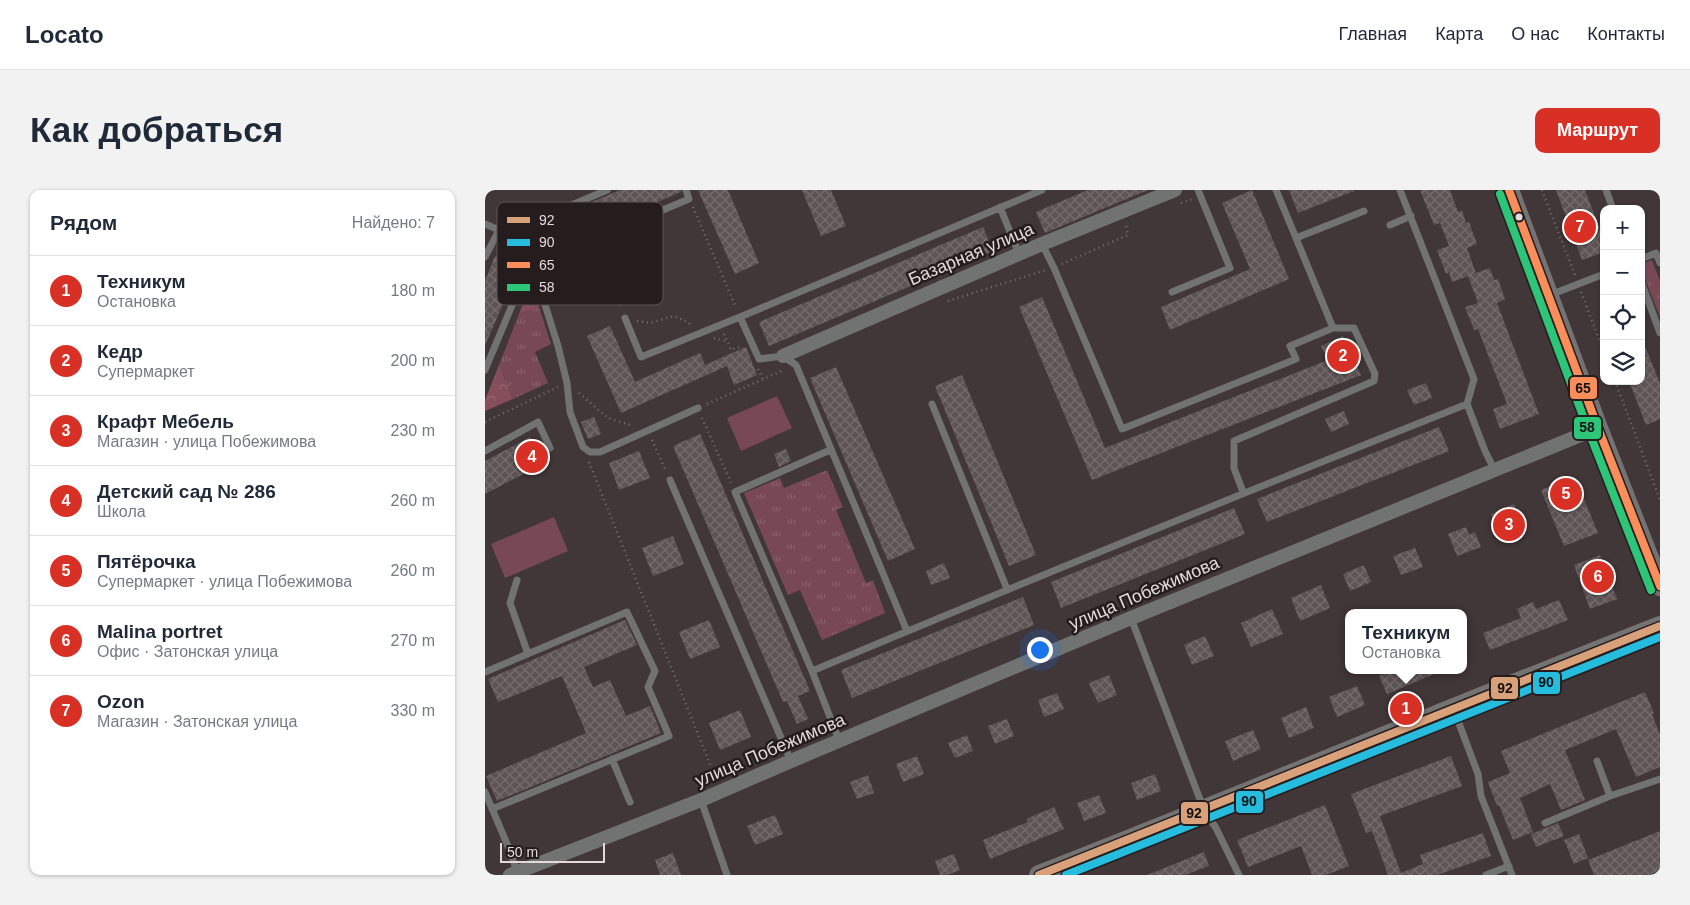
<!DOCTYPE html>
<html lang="ru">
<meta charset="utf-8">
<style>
body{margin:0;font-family:Arial,sans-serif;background:#f2f2f3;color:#1f2937}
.controls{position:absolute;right:15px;top:15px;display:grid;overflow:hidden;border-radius:10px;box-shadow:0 1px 4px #0004}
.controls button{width:45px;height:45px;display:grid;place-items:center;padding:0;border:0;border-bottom:1px solid #e0e1e3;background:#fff;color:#1f2937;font:25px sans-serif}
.scale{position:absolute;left:15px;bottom:12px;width:105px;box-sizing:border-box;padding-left:5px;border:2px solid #e5d8da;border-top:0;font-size:14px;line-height:18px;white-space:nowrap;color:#e5d8da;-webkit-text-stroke:4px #251c1e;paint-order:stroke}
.you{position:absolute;left:554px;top:459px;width:18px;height:18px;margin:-12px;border:4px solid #fff;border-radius:50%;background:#1a73e8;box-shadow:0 0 0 8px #1a73e833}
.badge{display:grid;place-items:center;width:32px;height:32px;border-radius:50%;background:#d93025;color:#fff;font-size:16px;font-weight:700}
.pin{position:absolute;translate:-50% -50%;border:2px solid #fff;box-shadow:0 1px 5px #0006}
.popup{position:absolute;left:860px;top:419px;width:122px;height:65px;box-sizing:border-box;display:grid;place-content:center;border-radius:10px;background:#fff;filter:drop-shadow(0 1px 4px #0005);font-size:16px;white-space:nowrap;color:#747a83}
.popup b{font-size:19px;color:#1f2937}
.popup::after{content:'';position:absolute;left:50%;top:100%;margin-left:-10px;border:10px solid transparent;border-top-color:#fff}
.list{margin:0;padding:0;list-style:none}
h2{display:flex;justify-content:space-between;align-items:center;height:65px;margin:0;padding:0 20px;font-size:21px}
h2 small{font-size:16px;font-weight:400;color:#747a83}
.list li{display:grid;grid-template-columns:32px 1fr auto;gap:15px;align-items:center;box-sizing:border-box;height:70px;padding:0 20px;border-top:1px solid #e0e1e3}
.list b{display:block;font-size:19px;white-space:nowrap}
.list p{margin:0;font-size:16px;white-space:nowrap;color:#747a83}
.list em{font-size:16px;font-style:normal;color:#747a83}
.icon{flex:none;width:28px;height:28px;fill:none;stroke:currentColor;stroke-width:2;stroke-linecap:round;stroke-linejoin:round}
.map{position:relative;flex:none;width:1175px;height:685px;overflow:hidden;border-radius:10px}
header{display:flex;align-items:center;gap:30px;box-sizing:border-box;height:70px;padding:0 25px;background:#fff;border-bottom:1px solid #e0e1e3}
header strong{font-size:24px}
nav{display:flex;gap:28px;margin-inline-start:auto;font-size:18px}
.intro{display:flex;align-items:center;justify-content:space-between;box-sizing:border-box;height:120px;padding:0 30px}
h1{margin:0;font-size:35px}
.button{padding:12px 22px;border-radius:10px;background:#d93025;color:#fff;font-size:18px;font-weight:700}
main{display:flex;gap:30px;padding:0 30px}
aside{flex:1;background:#fff;border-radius:10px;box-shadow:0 1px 4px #0004}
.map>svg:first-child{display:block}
.forest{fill:url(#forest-crowns)}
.park{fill:url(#park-tufts)}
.pitch{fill:#784954}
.building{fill:url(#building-cross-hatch)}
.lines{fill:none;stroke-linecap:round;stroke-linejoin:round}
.path{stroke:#747272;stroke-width:2.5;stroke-dasharray:1 4;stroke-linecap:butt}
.lane{stroke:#717272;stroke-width:7}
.street{stroke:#717272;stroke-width:14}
.secondary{stroke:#747374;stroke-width:20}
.bus-1-casing{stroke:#251c1e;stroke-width:11}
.bus-2-casing{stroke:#251c1e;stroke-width:11}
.bus-3-casing{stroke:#251c1e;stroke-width:11}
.bus-4-casing{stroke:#251c1e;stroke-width:11}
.bus-1{stroke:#d9a179;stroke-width:8}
.bus-2{stroke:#26bcdd;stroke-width:8}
.bus-3{stroke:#fa8e5a;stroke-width:8}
.bus-4{stroke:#2dc577;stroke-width:8}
.bus-dot{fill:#e5d8da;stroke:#251c1e;stroke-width:2}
.labels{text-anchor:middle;stroke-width:5;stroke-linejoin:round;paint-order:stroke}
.street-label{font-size:18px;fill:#e5d8da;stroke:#251c1e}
.key{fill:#251c1e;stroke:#5f5456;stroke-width:1}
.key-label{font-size:14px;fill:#e5d8da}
.line-badge{stroke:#251c1e;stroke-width:2}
.pale-badge-label{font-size:14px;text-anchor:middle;font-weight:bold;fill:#111}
</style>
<header>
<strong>Locato</strong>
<nav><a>Главная</a><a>Карта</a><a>О нас</a><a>Контакты</a></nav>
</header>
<div class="intro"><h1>Как добраться</h1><a class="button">Маршрут</a></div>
<main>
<aside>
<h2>Рядом<small>Найдено: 7</small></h2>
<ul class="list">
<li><span class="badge">1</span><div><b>Техникум</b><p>Остановка</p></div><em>180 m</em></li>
<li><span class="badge">2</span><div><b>Кедр</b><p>Супермаркет</p></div><em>200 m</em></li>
<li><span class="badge">3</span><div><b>Крафт Мебель</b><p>Магазин · улица Побежимова</p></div><em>230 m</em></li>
<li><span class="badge">4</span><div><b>Детский сад № 286</b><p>Школа</p></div><em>260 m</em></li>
<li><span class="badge">5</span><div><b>Пятёрочка</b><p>Супермаркет · улица Побежимова</p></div><em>260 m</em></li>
<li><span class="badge">6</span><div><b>Malina portret</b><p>Офис · Затонская улица</p></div><em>270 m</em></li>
<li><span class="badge">7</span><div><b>Ozon</b><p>Магазин · Затонская улица</p></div><em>330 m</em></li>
</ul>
</aside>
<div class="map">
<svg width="1175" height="685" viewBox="0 0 1175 685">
<defs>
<pattern id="forest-crowns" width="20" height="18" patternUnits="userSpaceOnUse" patternTransform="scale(1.25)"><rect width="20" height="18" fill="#864e5b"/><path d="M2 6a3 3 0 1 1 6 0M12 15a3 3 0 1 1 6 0" fill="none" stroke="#976772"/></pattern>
<pattern id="park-tufts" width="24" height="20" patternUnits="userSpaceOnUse" patternTransform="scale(1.25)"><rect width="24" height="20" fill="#784954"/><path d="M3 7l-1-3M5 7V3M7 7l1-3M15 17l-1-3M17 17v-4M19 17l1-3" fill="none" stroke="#8b626c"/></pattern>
<pattern id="building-cross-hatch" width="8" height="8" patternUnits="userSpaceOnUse" patternTransform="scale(1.25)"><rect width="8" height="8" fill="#5e5456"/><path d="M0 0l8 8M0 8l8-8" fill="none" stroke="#756c6e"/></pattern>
</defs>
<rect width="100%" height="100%" fill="#413638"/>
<path class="forest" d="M47 91 54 117 34 124Z
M14 175 28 209 0 221V210Z"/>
<path class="park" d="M1167 70 1175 91V127L1156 79V74Z
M54 117 66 154 50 162 63 193 28 209 14 175 34 124Z
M342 280 358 317 351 320 381 393 388 390 400 423 337 450 315 400 303 405 259 303 295 288 299 298Z"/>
<path class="pitch" d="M292 206 307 238 256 261 242 228Z
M69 327 83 361 20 388 6 354Z"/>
<path class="building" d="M135 0H196V2L51 63 41 40Z
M213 0H243L274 73 250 84Z
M317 0H346L361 36 336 46Z
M603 0H663L560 43 551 22Z
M767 0 804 89 685 140 676 117 765 79 737 13Z
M804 0H869V1L813 23Z
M935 0H965L973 22 977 20 981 33 984 32 992 54 982 58 991 83 967 92 964 82 961 84 952 60 964 56 955 33 949 35Z
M1071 0H1100L1119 50V62L1097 70Z
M498 37 508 61 284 156 274 132Z
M10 66 34 76 0 156V91Z
M1005 78 1009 90 1013 89 1020 109 1012 113 1054 224 1015 239 1008 219 1022 214 993 139 989 140 980 117 993 113 983 86Z
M557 107 620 258 843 170 836 156 858 146 876 185 607 290 534 117Z
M125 136 150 192 215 163 220 175 261 157 272 185 249 195 242 176 136 223 102 146Z
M1156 147 1175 193V229L1161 235 1144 191H1156Z
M351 177 430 359 403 371 325 188Z
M477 185 551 365 524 376 450 196Z
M941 193 947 208 929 215 922 200Z
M859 221 864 234 846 242 840 229Z
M109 227 116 244 103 249 96 232Z
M954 237 964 261 782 332 772 309Z
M215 244 325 501 313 506 323 529 312 534 302 511 298 512 188 256Z
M45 247 59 273 0 304V271Z
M301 259 306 271 294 277 289 264Z
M154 261 165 288 134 300 124 273Z
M1090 287 1113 343 1079 356 1056 300Z
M1029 314 1037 335 1014 345 1006 324Z
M749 318 760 344 576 418 566 392Z
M981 337 984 345 990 342 996 357 972 366 963 344Z
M188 346 199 374 168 386 157 358Z
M930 358 938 377 916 385 908 366Z
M1115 365 1132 409 1105 419 1089 375Z
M459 373 465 388 446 395 441 381Z
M879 375 886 392 865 401 858 384Z
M836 395 845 418 815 431 806 408Z
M538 407 549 435 367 508 356 480Z
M1074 410 1083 430 1005 460 998 443 1036 428 1032 419 1048 412 1051 419Z
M787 419 798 444 766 457 756 433Z
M140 430 152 455 99 477 108 497 125 490 141 526 165 516 176 543 12 611 1 586 101 543 77 486 13 512 3 489Z
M224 430 235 457 205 469 194 442Z
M720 446 729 466 707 475 699 455Z
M909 480H956V481L902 504 894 486Z
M624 485 632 505 613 513 604 493Z
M872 496 880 515 852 527 844 507Z
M1160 502 1169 523 1167 524 1175 545V577L1151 587 1131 539 1080 560 1100 610 1076 620 1065 594 1035 608 1048 642 1028 650 1014 615 1012 616 1003 592 1025 583 1016 561Z
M572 503 579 519 559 527 553 510Z
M821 517 829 538 804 548 796 528Z
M255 520 266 547 235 560 224 533Z
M522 529 529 546 510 554 503 536Z
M768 540 776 559 748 571 740 551Z
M482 545 488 561 470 568 463 553Z
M432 566 439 584 418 592 411 574Z
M966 566 977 596 895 626 916 683 938 674 935 665 998 643 1006 666 952 685H903L887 641 881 643 866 604Z
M670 584 676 601 652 610 646 593Z
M383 585 389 603 372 609 365 592Z
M614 605 621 623 599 631 592 613Z
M840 615 864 676 841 685H827L816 656 763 677 752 650Z
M569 617 579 639 505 669 498 650 543 632 541 629Z
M290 625 298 644 270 655 262 636Z
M1073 633 1079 646 1051 657 1046 644Z
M1175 641V680L1164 685H1109L1103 670Z
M1094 644 1103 668 1089 674 1079 650Z
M719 662 724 676 700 685H662Z
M188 663 196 685H175L170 670Z
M469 664 475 680 462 685H455L450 671Z"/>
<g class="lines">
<path class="path" d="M1057 0 1090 85
M696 13 708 9
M208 17 251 118
M83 71 130 102 136 118
M577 74 643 45 641 35
M1096 102 1119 162
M463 111 561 80
M152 131 165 133 189 126 204 133 207 136
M239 144 246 160 257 156
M229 148 243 152
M273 179 278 189
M1130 191 1175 310
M94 203 123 228 148 236
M222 214 299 180
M217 228 246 293
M0 232 73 197
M167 250 181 281
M104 272 228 582"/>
<path class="lane" d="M791 0 811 48 879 21
M915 0 989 189 982 214
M1121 0 1128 19
M515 17 534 64
M0 34 14 40
M905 35 926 26
M30 39 46 70 73 156 82 193 85 222 98 257 105 262H115L213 218
M811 48 848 138
M557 54 569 78 637 239 811 169 805 156 848 138H869L890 184 889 191 749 251V278L758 302
M0 67 14 40 30 39 122 0
M1156 69 1171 63 1175 73
M1156 91 1175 143
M687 102 745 78 713 0
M1065 105 1119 84
M255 127 274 169 298 166 311 175 422 441
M140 128 156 167 255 127 557 0
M0 180 46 70 73 64 204 9 201 0
M447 214 522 399
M345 260 250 302 327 481 354 550
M0 261 53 232 65 258
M185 290 306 571
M32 390 25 413 43 464
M646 428 719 620 731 638 754 685
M327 481C544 390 763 301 982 214L1000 261 1009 279
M0 482 142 422 170 481 163 497 184 546 7 619
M969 520 993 584 996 606 1027 685
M127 569 145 612
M1112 571 1125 606
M0 602 25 661 32 682
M216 610 242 685
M1060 633 1125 606 1175 589
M1001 685 1024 676"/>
<path class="street" d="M298 166 557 54 690 0
M25 685 216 610 306 571 646 428 1113 238"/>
<path class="secondary" d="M1024 0 1113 238 1175 396
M554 685C762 604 967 517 1175 436"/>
<g class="bus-1-casing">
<path id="bus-1" d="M554 685 1175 436"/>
</g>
<g class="bus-2-casing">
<path id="bus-2" d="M581 685 1175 447"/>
</g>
<g class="bus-3-casing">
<path id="bus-3" d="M1024 0 1113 238 1175 396"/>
</g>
<g class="bus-4-casing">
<path id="bus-4" d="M1015 4 1104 242 1166 400"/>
</g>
<use href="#bus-1" class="bus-1"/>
<use href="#bus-2" class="bus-2"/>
<use href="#bus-3" class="bus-3"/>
<use href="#bus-4" class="bus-4"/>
</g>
<circle class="bus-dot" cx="1034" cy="27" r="4.5"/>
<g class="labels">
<g class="street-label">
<text transform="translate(486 64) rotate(-23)" y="6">Базарная улица</text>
<text transform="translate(659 403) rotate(-23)" y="6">улица Побежимова</text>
<text transform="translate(285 560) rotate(-23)" y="6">улица Побежимова</text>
</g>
</g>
<rect x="12" y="12" width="166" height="103" rx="8" class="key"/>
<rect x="22" y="27" width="23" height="6" fill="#d9a179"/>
<rect x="22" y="49" width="23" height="7" fill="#26bcdd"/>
<rect x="22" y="72" width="23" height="6" fill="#fa8e5a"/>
<rect x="22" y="94" width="23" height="7" fill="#2dc577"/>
<g class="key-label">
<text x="54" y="35">92</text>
<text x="54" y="57">90</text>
<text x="54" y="80">65</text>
<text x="54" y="102">58</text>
</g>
<g class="line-badge">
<rect x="1084" y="186" width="29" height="24" rx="5" fill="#fa8e5a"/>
<rect x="1088" y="226" width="29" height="24" rx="5" fill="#2dc577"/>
<rect x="1047" y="481" width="29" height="24" rx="5" fill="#26bcdd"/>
<rect x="1005" y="486" width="29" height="24" rx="5" fill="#d9a179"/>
<rect x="750" y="600" width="29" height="24" rx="5" fill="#26bcdd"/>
<rect x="695" y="611" width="29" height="24" rx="5" fill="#d9a179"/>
</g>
<g class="pale-badge-label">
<text x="1098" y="203">65</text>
<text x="1102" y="242">58</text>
<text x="1061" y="497">90</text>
<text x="1020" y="503">92</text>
<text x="764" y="616">90</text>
<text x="709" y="628">92</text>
</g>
</svg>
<div class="controls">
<button>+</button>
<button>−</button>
<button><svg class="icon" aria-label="locate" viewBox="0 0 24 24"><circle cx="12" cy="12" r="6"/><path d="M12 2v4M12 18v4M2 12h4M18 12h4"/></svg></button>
<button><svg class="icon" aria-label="layers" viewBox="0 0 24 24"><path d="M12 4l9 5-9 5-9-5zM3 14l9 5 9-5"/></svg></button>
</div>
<div class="scale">50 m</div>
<div class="you"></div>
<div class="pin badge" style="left:921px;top:519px">1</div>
<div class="popup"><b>Техникум</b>Остановка</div>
<div class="pin badge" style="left:858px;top:166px">2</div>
<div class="pin badge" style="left:1024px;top:335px">3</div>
<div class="pin badge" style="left:47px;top:267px">4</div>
<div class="pin badge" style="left:1081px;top:304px">5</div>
<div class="pin badge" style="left:1113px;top:387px">6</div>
<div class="pin badge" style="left:1095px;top:37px">7</div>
</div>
</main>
